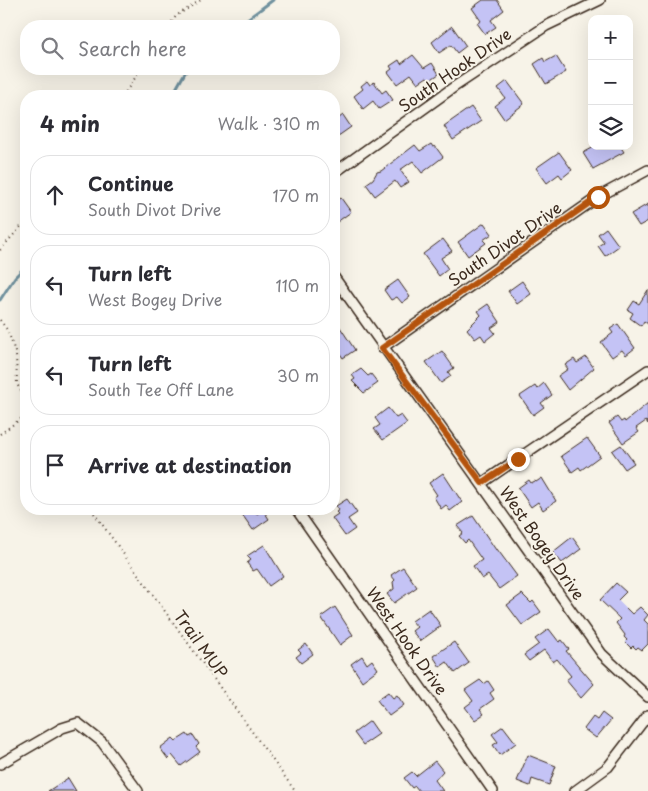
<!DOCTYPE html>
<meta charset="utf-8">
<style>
body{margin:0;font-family:"Playpen Sans",sans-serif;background:#f2f2f3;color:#2b2b33}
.controls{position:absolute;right:15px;top:15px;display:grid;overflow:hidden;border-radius:10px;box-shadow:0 5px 20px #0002}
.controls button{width:45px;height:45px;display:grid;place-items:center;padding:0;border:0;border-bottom:1px solid #e1e1e2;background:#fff;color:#2b2b33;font:25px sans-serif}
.stop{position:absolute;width:15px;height:15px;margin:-11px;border:4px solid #b45309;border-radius:50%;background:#fff}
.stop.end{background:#b45309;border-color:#fff;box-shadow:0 1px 5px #0008}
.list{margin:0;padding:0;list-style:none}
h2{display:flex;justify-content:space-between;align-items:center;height:65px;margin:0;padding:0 20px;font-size:21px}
h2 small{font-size:16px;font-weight:400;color:#7c7c81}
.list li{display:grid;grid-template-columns:32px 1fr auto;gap:15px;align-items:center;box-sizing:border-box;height:80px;margin:0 10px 10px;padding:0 10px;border:1px solid #e1e1e2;border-radius:20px}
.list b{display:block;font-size:19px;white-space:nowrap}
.list p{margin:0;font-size:16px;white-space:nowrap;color:#7c7c81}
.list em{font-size:16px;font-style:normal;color:#7c7c81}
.icon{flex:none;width:28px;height:28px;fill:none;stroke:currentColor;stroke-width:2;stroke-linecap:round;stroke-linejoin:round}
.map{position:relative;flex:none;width:648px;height:791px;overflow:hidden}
.search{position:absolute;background:#fff;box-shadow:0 5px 20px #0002;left:20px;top:20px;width:320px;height:55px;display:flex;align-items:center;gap:12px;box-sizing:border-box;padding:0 18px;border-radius:20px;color:#7c7c81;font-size:19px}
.panel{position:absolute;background:#fff;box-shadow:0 5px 20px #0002;left:20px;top:90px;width:320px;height:425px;border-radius:20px}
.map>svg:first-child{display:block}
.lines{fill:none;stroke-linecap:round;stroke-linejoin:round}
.stream{stroke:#6f919e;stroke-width:3}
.building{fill:#c4c3f5;stroke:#3b2a1e}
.street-casing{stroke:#3b2a1e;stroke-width:12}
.path{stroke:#3b2a1e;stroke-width:2;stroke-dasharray:1 4;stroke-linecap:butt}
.street{stroke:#f7f3e8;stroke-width:9}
.route{stroke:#b45309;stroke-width:6}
.labels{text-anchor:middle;stroke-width:4;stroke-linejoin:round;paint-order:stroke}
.street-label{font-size:16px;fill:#3b2a1e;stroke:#f7f3e8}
</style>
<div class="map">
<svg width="648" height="791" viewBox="0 0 648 791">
<rect width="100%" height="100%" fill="#f7f3e8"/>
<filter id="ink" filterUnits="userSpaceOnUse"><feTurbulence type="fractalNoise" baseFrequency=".02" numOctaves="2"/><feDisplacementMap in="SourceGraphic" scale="10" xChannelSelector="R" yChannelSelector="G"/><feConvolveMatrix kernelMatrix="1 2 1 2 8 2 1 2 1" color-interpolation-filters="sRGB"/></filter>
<g filter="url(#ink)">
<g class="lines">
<path class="stream" d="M238 26 273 0
M172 96 187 69
M0 300 15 277 26 266"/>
</g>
<path class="building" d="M483 0H497L504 10 491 20 496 27 485 34 477 23 481 21 472 8Z
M452 26 466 46 457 53 451 45 439 53 432 42Z
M413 55 424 68 432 63 439 74 430 80 427 77 418 83 411 74 397 84 388 72 392 69 390 66 399 60 401 64Z
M556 56 566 72 546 84 534 64 543 58 545 62Z
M367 81 370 85 374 82 382 93 386 90 393 100 379 109 373 101 363 109 354 96 363 89 361 86Z
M507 81 524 104 504 119 495 106 505 98 498 88Z
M471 107 481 121 453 140 444 126Z
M343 115 351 127 334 139V122Z
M431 144 433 147 435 146 443 157 422 173 413 161 400 170 409 182 400 188 395 181 375 196 366 184 373 179 377 172 381 171 415 145 420 151Z
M596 146H620L624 152 593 169 583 153Z
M559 152 572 170 562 178 559 174 547 183 536 168Z
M341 198 351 212 337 222 334 218V203Z
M648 204V221L639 226 631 214Z
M484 223 492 234 483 240 486 243 468 256 458 242Z
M606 228 619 246 605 256 598 246 604 242 598 234Z
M443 239 452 251 441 258 448 269 439 276 423 254Z
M398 280 410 297 402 303 397 297 391 300 384 290Z
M522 281 531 294 517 304 508 291Z
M648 290V324L644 321 641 326 630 318 633 313 628 310 634 301 639 304Z
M488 304 500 322 491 328 495 333 485 341 481 335 475 339 467 329 481 315 478 311Z
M334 318 355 350 343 358 334 345Z
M618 324 635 348 626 355 622 350 612 357 601 342 613 333 610 329Z
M442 351 454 368 448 372 451 376 441 383 426 362Z
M586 357 594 368 568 390 558 376 568 369 565 365 574 359 577 363Z
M361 369 368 376 371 374 378 383 364 393 352 381 355 379 352 375Z
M544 383 552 395 541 403 544 407 533 415 520 396 535 386 537 389Z
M648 403V424L646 421 636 428 639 432 623 443 609 423 617 417 621 422 624 420 625 422Z
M388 408 396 418 401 415 407 423 383 440 374 429 380 425 375 418Z
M587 438 600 456 581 470 579 467 572 472 561 456Z
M621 445 634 463 625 469 612 451Z
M443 473 462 502 450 511 446 505 441 509 434 497 437 495 429 483Z
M542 478 556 501 543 510 538 502 531 507 518 488 529 480 531 483 535 481 536 482Z
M347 499 357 513 348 519 355 529 345 536 332 518 338 514 336 512 339 510 336 506Z
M247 509H253L257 514 263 510 269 519 253 530 241 513Z
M473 516 496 550 497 549 517 576 499 589 488 575 482 579 473 566 482 560 468 540 465 543 459 536 463 533 457 526Z
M572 537 581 549 562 563 553 552Z
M264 545 283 576 269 586 257 569 253 571 247 563 251 560 247 556Z
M403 567 417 587 394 603 387 594 394 589 393 582 395 580 391 575Z
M616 583 626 592 618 600 632 614 640 607 648 615 644 620 648 624V644L642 650 638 647 636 649 633 646 631 648 625 642 627 640 624 637 625 635 616 623 620 619 600 600Z
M522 594 531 603 533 601 541 612 522 625 507 605Z
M335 607 353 635 340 645 321 617Z
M429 609 441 626 420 641 412 631 417 627 412 621Z
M549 629 559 642 562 640 569 649 566 651 594 684 581 698 566 680 571 676 557 659 553 662 544 650 529 661 524 655 539 644 535 639Z
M454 642 469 663 455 673 447 662 440 667 433 656Z
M306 644 313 654 301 663 296 657 301 653 298 650Z
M362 656 367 664 372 660 378 669 362 681 351 664Z
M480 680 484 684 488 681 494 690 490 693 494 699 480 709 484 714 475 720 465 707 473 701 465 690Z
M388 692 393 698 397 695 404 705 389 716 377 700Z
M602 713 611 720 596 738 584 729 593 717 597 720Z
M370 721 379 734 363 745 354 733Z
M503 726 516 743 500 755 493 745 498 742 492 734Z
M187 734 189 737 193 735 199 744 196 747 200 752 181 766 172 755 168 759 160 748 173 738 176 741Z
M528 755 556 766 549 785 532 779 530 786 517 781Z
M435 761 443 771 435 780 443 791H419L415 786 412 788 404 778 412 772 416 776Z
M68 778 76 791H48Z"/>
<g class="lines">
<g class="street-casing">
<path id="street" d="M334 173 454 87 546 26 600 0
M334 277 602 654 648 697
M382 348 598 197 648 170
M482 483 648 370
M296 509 493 791
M0 764 62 728 78 723 102 742 138 791
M575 791 608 767 648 715"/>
</g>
<path class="path" d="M169 26 176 16 201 0
M123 96 141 69
M0 250 26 221
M0 320 8 331 16 355 17 384 26 400
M0 434 26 415
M91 509 295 791"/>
<use href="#street" class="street"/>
</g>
</g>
<g class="lines" filter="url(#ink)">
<path class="route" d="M518 459 482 483 382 348 598 197"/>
</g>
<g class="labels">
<g class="street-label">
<text transform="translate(455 70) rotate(-35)" y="6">South Hook Drive</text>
<text transform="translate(505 244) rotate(-35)" y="6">South Divot Drive</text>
<text transform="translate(542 543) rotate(55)" y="6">West Bogey Drive</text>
<text transform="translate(407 641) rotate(55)" y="6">West Hook Drive</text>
<text transform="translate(201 644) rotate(54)" y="6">Trail MUP</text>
</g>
</g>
</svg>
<div class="controls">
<button>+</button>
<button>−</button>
<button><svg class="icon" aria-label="layers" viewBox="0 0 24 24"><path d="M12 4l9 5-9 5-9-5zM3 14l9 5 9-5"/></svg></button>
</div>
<div class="stop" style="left:598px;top:197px"></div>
<div class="stop end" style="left:518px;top:459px"></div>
<div class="search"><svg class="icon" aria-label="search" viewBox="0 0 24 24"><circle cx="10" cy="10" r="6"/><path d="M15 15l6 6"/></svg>Search here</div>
<section class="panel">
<h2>4 min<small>Walk · 310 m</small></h2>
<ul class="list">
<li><svg class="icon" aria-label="ahead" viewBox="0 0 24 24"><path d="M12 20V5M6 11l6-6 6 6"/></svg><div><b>Continue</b><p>South Divot Drive</p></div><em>170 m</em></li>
<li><svg class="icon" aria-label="left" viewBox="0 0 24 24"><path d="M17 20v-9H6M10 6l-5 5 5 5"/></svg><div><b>Turn left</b><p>West Bogey Drive</p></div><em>110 m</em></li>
<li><svg class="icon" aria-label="left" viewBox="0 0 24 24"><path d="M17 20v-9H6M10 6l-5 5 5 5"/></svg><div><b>Turn left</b><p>South Tee Off Lane</p></div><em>30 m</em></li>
<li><svg class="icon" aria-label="arrive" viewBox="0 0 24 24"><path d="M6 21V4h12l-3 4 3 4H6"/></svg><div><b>Arrive at destination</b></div></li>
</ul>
</section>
</div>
